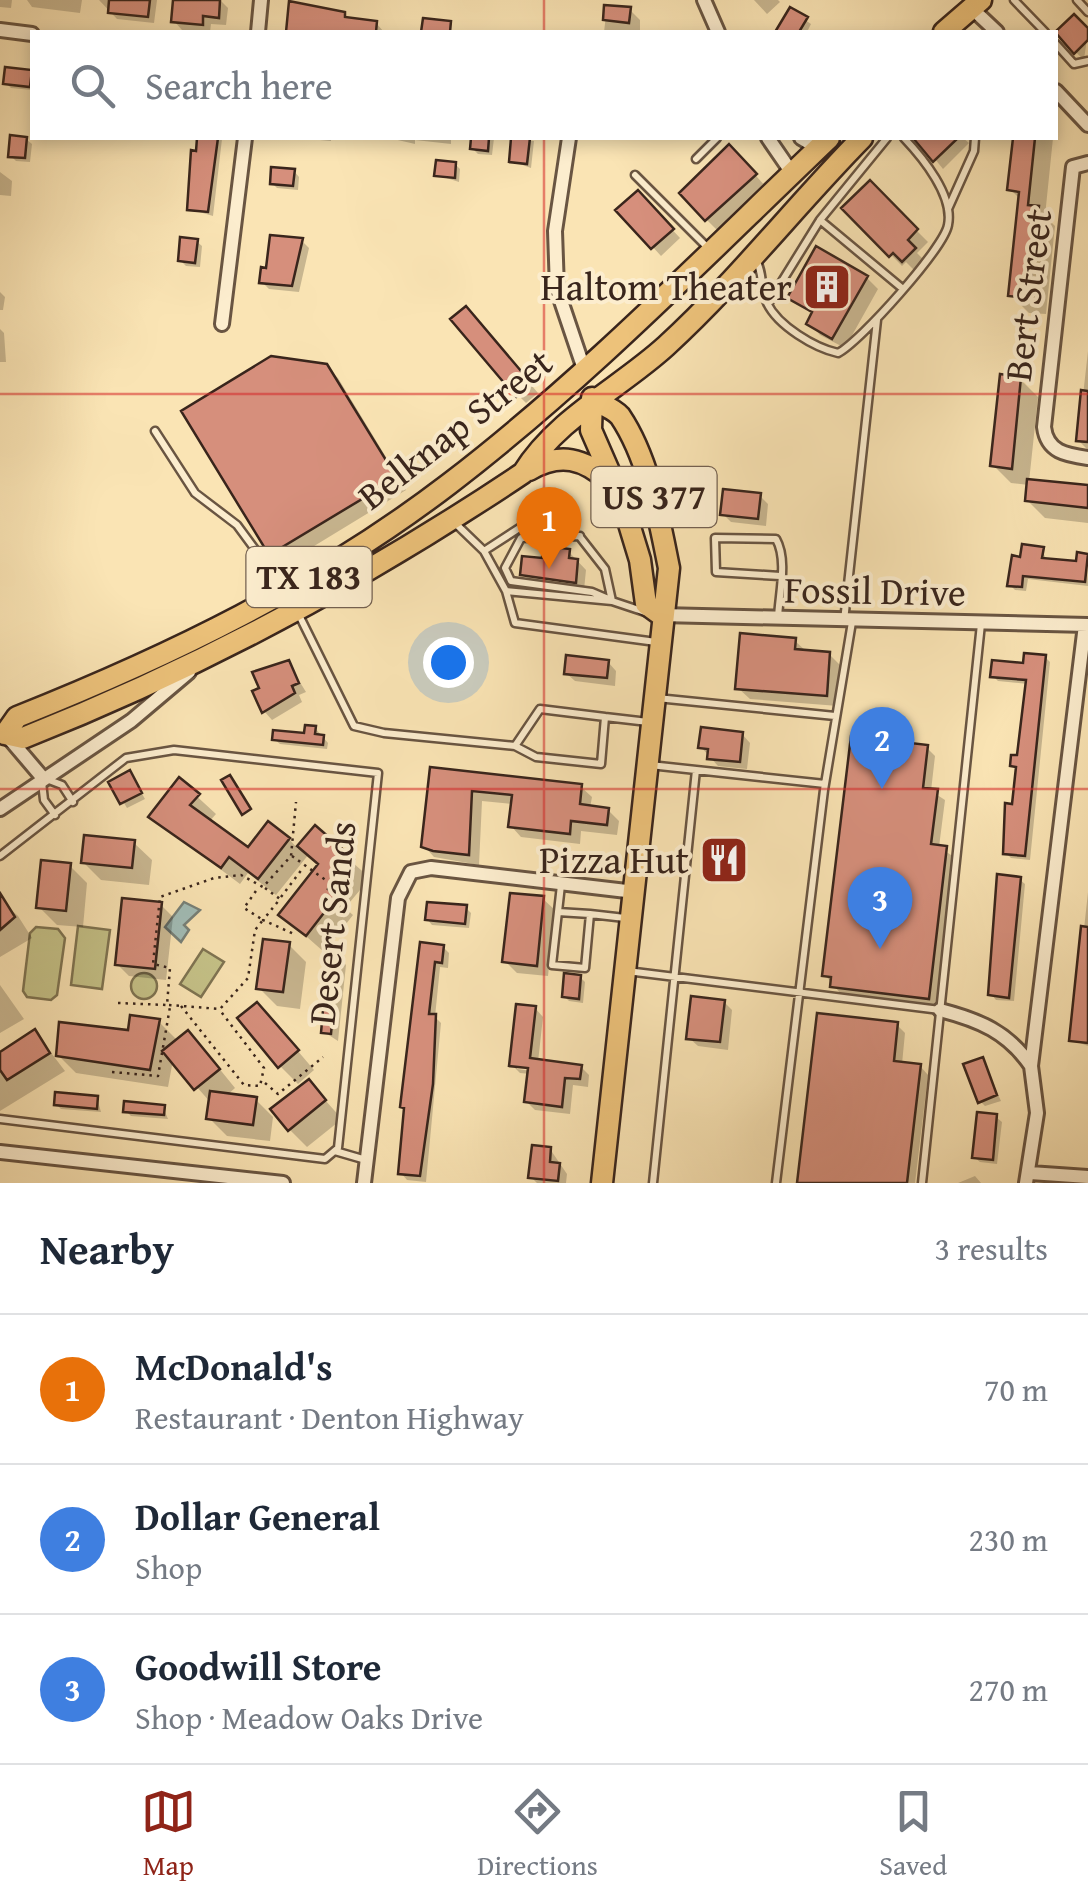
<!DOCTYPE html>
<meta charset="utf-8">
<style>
body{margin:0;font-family:"Gentium Book Plus",serif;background:#f6f6f7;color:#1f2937}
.you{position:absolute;left:448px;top:662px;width:35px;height:35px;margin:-25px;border:8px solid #fff;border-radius:50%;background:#1a73e8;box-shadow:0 0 0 15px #1a73e833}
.badge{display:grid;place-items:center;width:65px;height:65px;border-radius:50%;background:#8f2418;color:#fff;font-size:32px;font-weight:700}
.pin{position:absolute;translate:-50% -82px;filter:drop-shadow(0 2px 5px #0008)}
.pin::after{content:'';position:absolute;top:52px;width:35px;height:30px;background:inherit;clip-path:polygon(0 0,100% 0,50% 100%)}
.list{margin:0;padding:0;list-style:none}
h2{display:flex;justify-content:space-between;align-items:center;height:130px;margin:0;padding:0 40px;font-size:42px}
h2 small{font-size:32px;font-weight:400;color:#747a83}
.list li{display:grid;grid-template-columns:65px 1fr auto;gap:30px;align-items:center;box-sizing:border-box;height:150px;padding:0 40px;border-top:2px solid #e0e1e3}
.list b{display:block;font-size:38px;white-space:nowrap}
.list p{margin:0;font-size:32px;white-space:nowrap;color:#747a83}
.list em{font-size:32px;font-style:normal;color:#747a83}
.icon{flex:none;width:55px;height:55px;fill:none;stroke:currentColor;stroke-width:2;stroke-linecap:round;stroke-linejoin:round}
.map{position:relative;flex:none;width:1088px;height:1183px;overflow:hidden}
.search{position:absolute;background:#fff;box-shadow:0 5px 15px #0003;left:30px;right:30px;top:30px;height:110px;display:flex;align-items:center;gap:25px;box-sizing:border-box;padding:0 35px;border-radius:0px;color:#747a83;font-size:38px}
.sheet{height:580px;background:#fff}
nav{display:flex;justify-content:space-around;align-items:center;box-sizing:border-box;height:140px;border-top:2px solid #e0e1e3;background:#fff;font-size:28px;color:#747a83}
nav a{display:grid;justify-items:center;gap:5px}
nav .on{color:#8f2418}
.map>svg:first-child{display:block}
.pitch{fill:#c5c288;stroke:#7f7452;stroke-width:2.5}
.water{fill:#a1bcb6;stroke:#778078;stroke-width:2.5}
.shadow{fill:#0003;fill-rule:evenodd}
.building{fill:#d68f7c;stroke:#39251c;stroke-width:2.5}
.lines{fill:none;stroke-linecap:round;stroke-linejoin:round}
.service-casing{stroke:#695542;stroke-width:11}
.minor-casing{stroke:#695542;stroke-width:18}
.primary-casing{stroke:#39251c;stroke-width:25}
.path{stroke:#39251c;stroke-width:2.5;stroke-dasharray:2.5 5;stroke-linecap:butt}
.service{stroke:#fcedce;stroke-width:6}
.minor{stroke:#fcedce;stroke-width:12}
.primary{stroke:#edc27a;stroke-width:20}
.grid{fill:none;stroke:#d62828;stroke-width:2.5;stroke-opacity:0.55}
.labels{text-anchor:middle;stroke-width:8;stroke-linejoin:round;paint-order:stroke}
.shield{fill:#fcedce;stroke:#746151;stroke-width:2.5}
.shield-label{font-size:35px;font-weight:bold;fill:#39251c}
.poi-label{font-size:38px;fill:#39251c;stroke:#fcedce;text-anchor:end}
.street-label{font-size:38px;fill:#39251c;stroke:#fcedce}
</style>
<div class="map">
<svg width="1088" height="1183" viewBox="0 0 1088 1183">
<rect width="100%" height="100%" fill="#fae4b4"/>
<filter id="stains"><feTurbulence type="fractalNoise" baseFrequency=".002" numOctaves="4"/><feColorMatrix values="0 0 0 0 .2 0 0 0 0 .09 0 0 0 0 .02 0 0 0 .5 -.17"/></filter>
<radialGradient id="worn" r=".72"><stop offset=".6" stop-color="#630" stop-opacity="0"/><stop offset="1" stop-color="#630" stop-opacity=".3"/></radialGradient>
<path class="pitch" d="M78 926 110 930 102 989 71 985Z
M36 927 58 929 65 938 57 995 51 1000 27 997 23 991 30 933Z
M203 949 224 962 201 997 180 984Z
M131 986a13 13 0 1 1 26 0a13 13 0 1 1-26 0Z"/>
<path class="water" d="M184 902 200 910 184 925 189 930 181 942 165 927Z"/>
<path class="shadow" d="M0 0H12L11 8 0 7Z
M27 0H82L80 13 32 7Z
M99 0H157L154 23 117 19Z
M175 0H220L228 8 226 25 211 24 210 32 182 30 174 21Z
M754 0H778L780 2 767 14Z
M291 4 376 23 384 32H288Z
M607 7 630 10 640 20V32H604Z
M790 10 811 24 807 32H778Z
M1088 31 1084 60 1057 34Z
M30 72 32 90 11 88 6 83Z
M199 138 222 139 213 216 189 209Z
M297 138H331V141Z
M389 138H451V144L415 140V144Z
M474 138H494L492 155 478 154 472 148Z
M514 138 534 141 531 168 511 161Z
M918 138H963L969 143 943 169Z
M1015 138H1053L1045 216 1055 226 1046 314 1029 313 1011 295 1021 200 1010 189Z
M26 139 32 144 30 162 16 161 11 156Z
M741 159 766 187 718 231 706 219Z
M455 164 460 169 459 182 437 175Z
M294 171 299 177 298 190 277 188 272 183Z
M0 172 12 181 11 196 0 195Z
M870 184 928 242 917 253 925 261 915 271 906 262 902 266 845 208Z
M638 193 680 238 661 256 619 210Z
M196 241 202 246 200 267 186 266 180 260Z
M302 241 309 248 299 292 269 289 262 282 268 271Z
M867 278 878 289 845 348 820 335 809 323 813 315 790 297Z
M0 292 5 297 3 310H0Z
M474 317 538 393 526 403 518 395Z
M0 329 4 333 6 362H0Z
M1088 351V450L1078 440Z
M326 366 338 378 406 490 283 565 271 553Z
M1020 379 1038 397 1029 482 1088 488V523L1045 518 1027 500 1029 485 1011 483 993 465Z
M760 496 768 504 766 526 731 522 723 514Z
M1042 550 1047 561 1078 564 1087 556 1088 586 1028 579 1026 591 1015 590 1010 585 1023 560Z
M569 552 586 570 584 590 532 583 523 574Z
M794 640 807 652 829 654 841 666 838 706 750 699 738 688Z
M1045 657 1050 662 1030 860 1011 858 1006 853 1018 772 1012 765 1019 758 1028 684 998 681 993 676Z
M608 662 616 671 615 686 575 681 566 673Z
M288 663 306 692 299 695 302 702 272 720 264 711Z
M315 728 328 743 327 749 280 744 274 739 307 736Z
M742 734 750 743 747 769 718 766 701 747Z
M927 748 935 756 931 791 945 800 939 847 954 857 937 1006 841 994 825 975Z
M432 770 581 787 592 797 590 808 608 810 619 821 617 835 581 831 580 844 521 837 511 826 513 804 482 801 479 865 434 857 424 846Z
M130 773 145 799 127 808 112 783Z
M179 780 216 814 209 822 248 851 289 839 298 849 315 829 370 878 345 908 353 915 324 952 282 915 320 866 309 854 276 895 248 873 240 884 151 817Z
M134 843 152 860 149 885 101 880 83 862Z
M741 855 746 861 744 872 719 869 708 857Z
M69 865 87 883 83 927 57 925 39 907Z
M1019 879 1025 884 1014 1001 996 1000 991 994Z
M1088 892V1046L1072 1040Z
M543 899 555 910 548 976 517 973 505 961Z
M0 900 18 916 32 938 0 957Z
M161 905 173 917 166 980 129 976 117 964Z
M466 908 471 913 469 928 432 925 427 919Z
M288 944 306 962 300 1009 277 1006 259 988Z
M422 945 443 947 449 953 448 968 440 967 435 1017 441 1023 426 1182 407 1180 401 1173Z
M337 956 346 965 338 1041 324 1032Z
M580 977 585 982 583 1003 569 1001 564 996Z
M0 985 24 1019 0 1033Z
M724 1002 732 1010 728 1050 698 1046 689 1038Z
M535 1008 543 1017 538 1062 581 1067 589 1075 588 1087 573 1085 570 1114 535 1110 526 1101 530 1074 520 1073 512 1065ZM517 1064 540 1072 517 1069Z
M819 1016 897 1025 905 1033 902 1064 920 1066 928 1075 915 1183H800Z
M158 1021 178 1041 205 1051 235 1088 226 1096 255 1099 273 1117 270 1141 227 1136 209 1118 211 1103 173 1060 168 1087 76 1073 58 1055Z
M274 1023 314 1070 298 1084 280 1066Z
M35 1032 65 1071 0 1111V1055Z
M982 1060 1001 1101 985 1106 980 1101Z
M309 1082 342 1119 307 1147 289 1129Z
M97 1098 101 1112 61 1109 56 1104Z
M163 1107 168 1119 131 1116 126 1111Z
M996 1117 1002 1122 997 1164 980 1162 974 1157Z
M550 1149 567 1174 566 1183H537L531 1177Z
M975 1176 981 1183H958Z"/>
<path class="building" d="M109 0H150L148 17 108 13Z
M173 0H220L219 18 203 16V25L171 22Z
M289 1 345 12V17L377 21 376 32H286Z
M604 5 631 7 629 23 603 20Z
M790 7 808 17 799 32H775Z
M1074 14 1088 28V40L1074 54 1055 32Z
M423 18 451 21 450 32H421Z
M5 67 32 70 30 87 3 84Z
M10 135 27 137 25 158 8 157Z
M197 138H218L208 212 187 210 191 150 196 151Z
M471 138H489L488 151 470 149Z
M511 138H530L527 164 509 162Z
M913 138H958L933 162Z
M1013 138H1035L1028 205 1039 206 1029 298 1008 296 1019 192 1007 190Z
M729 144 757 174 705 221 679 193Z
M436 160 456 162 455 178 434 176Z
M271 167 295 169 293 186 270 184Z
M870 180 918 229 908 240 916 248 902 262 893 253 889 257 841 208Z
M638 190 674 229 651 249 615 210Z
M270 235 303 238 292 286 259 283 261 267 266 268Z
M180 237 198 239 195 263 178 261Z
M816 246 868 276 832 339 806 324 812 312 787 298Z
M466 306 532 384 516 397 450 319Z
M271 356 327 364 397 478 269 555 181 411Z
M1000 374 1021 377 1012 469 990 466Z
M1081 390 1088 391V442L1076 441Z
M1027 479 1088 485V508L1025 501Z
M723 489 761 493 758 519 720 515Z
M1022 544 1044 547 1042 558 1076 561 1077 552 1088 554 1085 582 1023 576 1022 587 1007 586 1012 555 1020 557Z
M543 546 570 549 569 558 578 559 576 583 520 575 522 556 542 558Z
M740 633 796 638 795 649 830 652 827 696 735 689Z
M1024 653 1046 655 1025 856 1003 854 1005 803 1012 804 1016 767 1010 766 1011 755H1017L1026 680 990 677 992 660 1023 663Z
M566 655 609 660 607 678 564 674Z
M289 660 299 683 292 686 295 693 262 713 252 691 259 688 252 672Z
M305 725 316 726 315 734 324 735 323 745 272 740 273 730 304 733Z
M701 727 743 732 740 762 707 759 708 749 698 748Z
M851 736 928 745 923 788 938 789 931 844 947 846 929 999 830 987 831 977 822 976Z
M430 767 582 784 580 804 609 808 607 825 571 821 570 834 508 827 512 795 472 791 469 855 433 851 421 847Z
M130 770 142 793 120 804 108 782Z
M230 775 251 809 242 815 221 780Z
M179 777 200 794 190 805 248 847 268 821 290 838 258 879 229 857 221 868 148 817Z
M315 825 354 859 328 889 337 896 306 936 278 915 318 864 297 846Z
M84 835 135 840 132 868 81 863Z
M713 850 742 853 740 868 711 865 704 857Z
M41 860 71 863 66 911 36 908Z
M997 874 1021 877 1009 998 988 995Z
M0 893 15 917 0 930Z
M510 893 544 896 537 966 502 962Z
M122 898 162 902 155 969 115 965Z
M427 902 467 905 465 924 425 920Z
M1081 926 1088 927V1043L1069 1041Z
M263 939 290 942 283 992 256 989Z
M420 942 444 945 442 963 435 962 429 1014H436L433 1084 420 1176 398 1174 404 1108 400 1107Z
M328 953 338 954 331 1034 321 1033Z
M564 973 581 975 579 999 562 997Z
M691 996 725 1000 720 1042 686 1039Z
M257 1002 299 1050 278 1068 237 1018Z
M516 1004 536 1006 530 1058 582 1065 580 1079 565 1078 562 1107 524 1102 528 1068 509 1066Z
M817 1013 898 1022 894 1061 921 1064 907 1183H797Z
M130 1015 160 1019 150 1070 56 1056 59 1022 128 1030Z
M35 1029 50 1053 7 1080 0 1070V1052Z
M188 1030 220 1069 194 1090 162 1051Z
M983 1057 997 1095 978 1103 963 1064Z
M309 1079 326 1100 288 1131 270 1109Z
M210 1091 257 1097 253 1125 206 1119Z
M55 1092 98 1096 97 1109 54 1105Z
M124 1101 165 1105 164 1115 123 1112Z
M977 1112 997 1114 993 1160 972 1158Z
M532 1145 551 1147 550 1162 560 1163 558 1181 528 1178Z"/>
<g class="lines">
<g class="service-casing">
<path id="service" d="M1014 0 1045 32
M1077 0 1088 12
M1056 44 1074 64 1088 61
M887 138 820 220 903 289
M696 159 717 138
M635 175 707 247
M948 209 974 151 975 138
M755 258C764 272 760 288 767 303 778 326 815 348 838 353 860 342 944 248 948 225 954 196 923 158 904 138
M768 304 820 220
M155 431 195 493 237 525 282 586
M455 523 484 551 506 591 612 601 645 612
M580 536 521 538 505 568 511 581 592 592 606 598
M580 537 605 569 612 601
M484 551 524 525 568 534
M506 591 515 623 656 642
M297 611 354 726 384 733 515 746 536 757 601 764 605 717 540 709 515 746
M778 618C779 594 788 560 776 539L715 538 716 572 780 576
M844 621 877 320
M657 698 835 716
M605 717 648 722
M650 765 825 784
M49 780 62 785 73 802
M42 782 44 800 55 815
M0 856 126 758 174 750 378 773 338 1148 325 1159 0 1119
M561 885 552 965 585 968 590 914 625 918
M558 912 590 914
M627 971 940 1010
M335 1151 366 1160
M653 1183 696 770
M776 1183 824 790 852 622
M922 1183 981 624"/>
</g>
<g class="minor-casing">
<path id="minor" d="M704 0 718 32
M980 16 997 32
M0 30 32 34
M258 32 261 0
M1056 91 1088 125
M569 138 555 231 557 289 585 372
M768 138 792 173
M801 138 818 148
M1088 163 1073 167 1044 427C1047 452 1066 455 1088 458
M222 324 245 138
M661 615 1088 625
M8 737 42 777
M0 809 131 721 189 672
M940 1010C979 1020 1008 1032 1031 1066
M0 1152 283 1183
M1030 1173 1088 1177
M364 1183 398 898 411 872 431 868 635 892
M1026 1183 1037 1113 1031 1066 1085 625"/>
</g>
<g class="primary-casing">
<path id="primary" d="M944 32 981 0
M592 398 591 430 622 501 640 560 646 604 661 615
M593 400C601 404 614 409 620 416 649 459 659 519 669 568L602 1183
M529 470C560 452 584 458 610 482
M5 734 23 738C200 668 365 579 523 473 557 418 620 388 666 346 736 282 796 205 862 138
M5 734 17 717C170 656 317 585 449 484 585 380 705 256 829 138"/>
</g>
<path class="path" d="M292 856 338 889 353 891
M265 888 280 899 263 920 294 934
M281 897 303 868
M118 1003 167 1005 170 968 153 964 160 897 214 878 241 875 263 887 291 856 296 802
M169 1005 220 1009 248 978 255 930 263 920 244 908 258 888
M181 1006 244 1085 260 1086 264 1068 219 1009
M112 1072 158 1076 170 1007
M265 1083 278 1094 323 1057"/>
<use href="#service" class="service"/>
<use href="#minor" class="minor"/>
<use href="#primary" class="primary"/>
</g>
<path class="grid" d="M544 0V32M544 138V1183M0 394H1088M0 789H1088"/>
<defs>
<g id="building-square" transform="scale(2.5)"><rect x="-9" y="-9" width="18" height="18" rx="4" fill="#8f2418" stroke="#fcedce"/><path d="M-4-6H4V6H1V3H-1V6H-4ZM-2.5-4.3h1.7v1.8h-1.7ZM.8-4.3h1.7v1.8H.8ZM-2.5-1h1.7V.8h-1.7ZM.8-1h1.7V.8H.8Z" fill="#fff"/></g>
<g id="restaurant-square" transform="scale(2.5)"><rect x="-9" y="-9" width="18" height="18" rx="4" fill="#8f2418" stroke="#fcedce"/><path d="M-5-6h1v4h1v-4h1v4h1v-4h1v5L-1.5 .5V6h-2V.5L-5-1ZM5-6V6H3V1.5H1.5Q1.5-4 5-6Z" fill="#fff"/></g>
</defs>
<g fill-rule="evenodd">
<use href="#building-square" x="827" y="287"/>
<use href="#restaurant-square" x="724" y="860"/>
</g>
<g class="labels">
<g class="shield">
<rect x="591.5" y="467" width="125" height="60" rx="8"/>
<rect x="246.5" y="547" width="125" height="60" rx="8"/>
</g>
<g class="shield-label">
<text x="654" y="509">US 377</text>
<text x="309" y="589">TX 183</text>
</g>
<g class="poi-label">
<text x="792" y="300">Haltom Theater</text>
<text x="689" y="873">Pizza Hut</text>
</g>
<g class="street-label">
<text transform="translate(1028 295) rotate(-83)" y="13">Bert Street</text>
<text transform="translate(455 429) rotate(-38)" y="13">Belknap Street</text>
<text transform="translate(875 591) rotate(1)" y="13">Fossil Drive</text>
<text transform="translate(332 923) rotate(-84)" y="13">Desert Sands</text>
</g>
</g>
<rect width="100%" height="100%" filter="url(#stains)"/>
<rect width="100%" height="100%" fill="url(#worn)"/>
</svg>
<div class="you"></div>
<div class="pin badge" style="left:549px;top:569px;background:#e8710a">1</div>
<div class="pin badge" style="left:882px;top:789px;background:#3f7fe0">2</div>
<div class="pin badge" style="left:880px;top:949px;background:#3f7fe0">3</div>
<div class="search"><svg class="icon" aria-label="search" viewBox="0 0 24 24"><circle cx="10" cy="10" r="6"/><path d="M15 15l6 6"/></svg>Search here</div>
</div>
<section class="sheet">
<h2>Nearby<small>3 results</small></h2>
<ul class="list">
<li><span class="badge" style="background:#e8710a">1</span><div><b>McDonald's</b><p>Restaurant · Denton Highway</p></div><em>70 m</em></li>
<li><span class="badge" style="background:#3f7fe0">2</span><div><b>Dollar General</b><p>Shop</p></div><em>230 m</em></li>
<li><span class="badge" style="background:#3f7fe0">3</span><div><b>Goodwill Store</b><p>Shop · Meadow Oaks Drive</p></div><em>270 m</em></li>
</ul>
</section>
<nav>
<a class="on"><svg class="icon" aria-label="map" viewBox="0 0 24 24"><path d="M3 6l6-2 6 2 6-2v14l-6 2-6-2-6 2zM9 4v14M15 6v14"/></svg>Map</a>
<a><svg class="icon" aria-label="directions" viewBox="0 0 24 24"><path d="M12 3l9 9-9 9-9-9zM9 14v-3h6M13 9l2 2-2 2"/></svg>Directions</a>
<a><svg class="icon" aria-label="saved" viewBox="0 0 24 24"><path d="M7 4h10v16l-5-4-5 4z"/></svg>Saved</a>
</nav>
